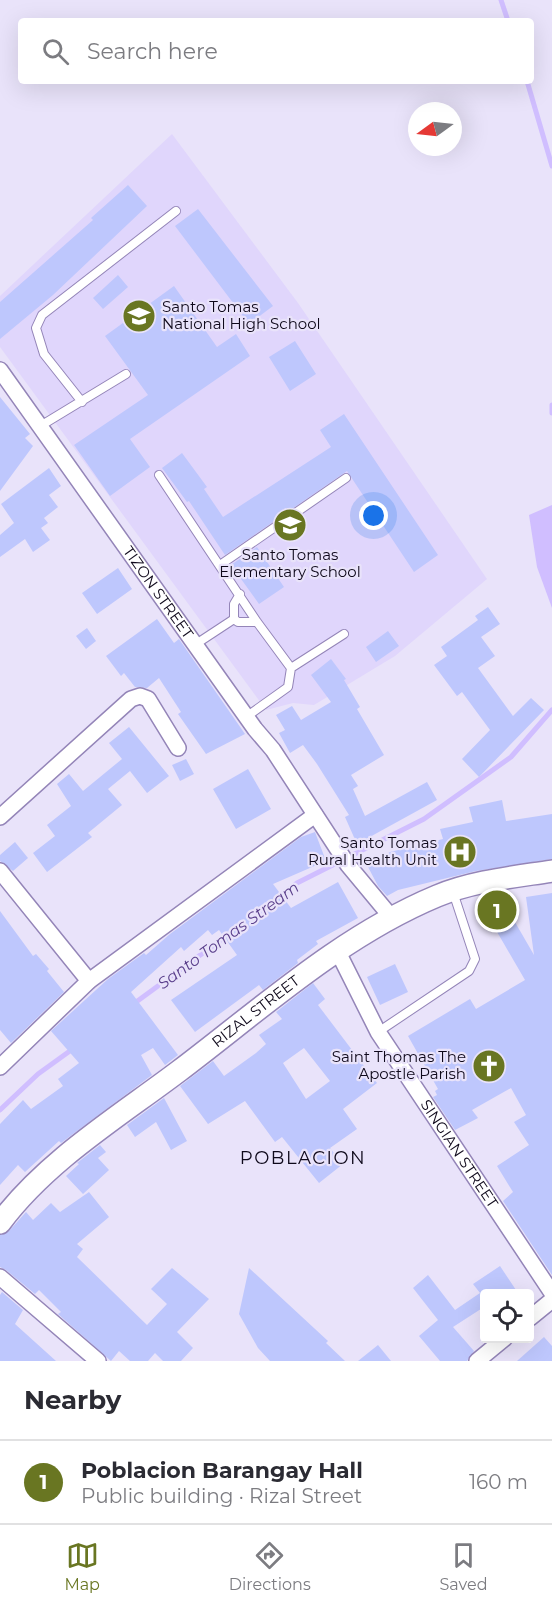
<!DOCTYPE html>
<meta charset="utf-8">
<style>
body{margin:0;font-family:Montserrat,sans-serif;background:#f2f2f3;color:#2b2b33}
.controls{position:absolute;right:18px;bottom:18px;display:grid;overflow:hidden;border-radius:6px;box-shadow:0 6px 24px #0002}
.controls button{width:54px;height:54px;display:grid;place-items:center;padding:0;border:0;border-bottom:2px solid #e1e1e2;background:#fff;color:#2b2b33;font:30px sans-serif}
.compass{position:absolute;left:408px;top:102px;width:54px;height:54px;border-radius:50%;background:#fff;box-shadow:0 6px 24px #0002;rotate:255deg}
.you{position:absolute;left:374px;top:516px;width:21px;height:21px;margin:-15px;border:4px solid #fff;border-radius:50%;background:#1a73e8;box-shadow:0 0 0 9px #1a73e833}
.badge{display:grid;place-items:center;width:39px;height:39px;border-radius:50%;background:#697622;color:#fff;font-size:20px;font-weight:700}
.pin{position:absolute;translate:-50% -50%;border:3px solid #fff;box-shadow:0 2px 6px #0006}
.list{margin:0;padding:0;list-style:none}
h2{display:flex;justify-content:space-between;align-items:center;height:78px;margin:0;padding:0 24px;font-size:26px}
h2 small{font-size:20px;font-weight:400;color:#7c7c81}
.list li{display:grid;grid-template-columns:39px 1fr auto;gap:18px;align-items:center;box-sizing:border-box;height:84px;padding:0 24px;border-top:2px solid #e1e1e2}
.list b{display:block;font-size:22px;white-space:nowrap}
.list p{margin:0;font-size:20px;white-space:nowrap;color:#7c7c81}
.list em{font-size:20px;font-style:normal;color:#7c7c81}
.icon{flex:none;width:33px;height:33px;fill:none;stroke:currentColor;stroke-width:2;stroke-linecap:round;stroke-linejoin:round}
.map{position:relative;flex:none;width:552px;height:1361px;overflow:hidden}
.search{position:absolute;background:#fff;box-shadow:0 6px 24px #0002;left:18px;right:18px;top:18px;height:66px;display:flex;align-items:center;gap:15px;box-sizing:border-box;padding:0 21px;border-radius:6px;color:#7c7c81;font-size:22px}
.sheet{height:162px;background:#fff}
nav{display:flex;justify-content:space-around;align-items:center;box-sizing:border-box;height:84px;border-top:2px solid #e1e1e2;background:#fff;font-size:16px;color:#7c7c81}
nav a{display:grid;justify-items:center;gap:3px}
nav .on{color:#697622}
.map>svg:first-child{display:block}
.built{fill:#e0d6fc}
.water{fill:#d0beff}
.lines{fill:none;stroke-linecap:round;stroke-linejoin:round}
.stream{stroke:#d0beff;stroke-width:5}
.building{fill:#bec7fd;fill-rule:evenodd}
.lane-casing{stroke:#9485b8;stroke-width:10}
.street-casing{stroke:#9485b8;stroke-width:18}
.secondary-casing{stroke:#9485b8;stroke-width:24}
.lane{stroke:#fff;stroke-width:8}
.street{stroke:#fff;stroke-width:15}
.secondary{stroke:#fff;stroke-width:21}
.labels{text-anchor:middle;stroke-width:4.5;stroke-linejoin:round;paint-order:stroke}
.poi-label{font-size:15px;fill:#0e081a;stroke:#e9e3fa;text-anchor:end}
.street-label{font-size:15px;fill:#0e081a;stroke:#e9e3fa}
.water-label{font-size:16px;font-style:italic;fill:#5b408c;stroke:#e9e3fa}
.quarter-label{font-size:18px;letter-spacing:1.5px;fill:#0e081a;stroke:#e9e3fa}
</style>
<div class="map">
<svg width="552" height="1361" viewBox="0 0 552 1361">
<rect width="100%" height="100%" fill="#e9e3fa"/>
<path class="built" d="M172 134 298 303 487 579 395 656 314 705 293 703 266 710 0 347V296Z"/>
<path class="water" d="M552 505V608L537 567 529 515Z"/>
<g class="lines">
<path class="stream" d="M501 0 508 21
M527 81 552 166
M552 405V413
M277 898 297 883 424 819 511 757 552 710
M132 1005 229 934
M0 1110 38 1074 74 1048"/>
</g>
<path class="building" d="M128 185 147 206 53 295 0 339V302L93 220 91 218Z
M198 209 273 306 249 324 175 226Z
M118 275 128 287 103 309 93 298Z
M174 286 217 347 236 334 250 356 130 439 150 467 110 496 74 445 148 395 105 336Z
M295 341 316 374 290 391 269 357Z
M0 397 30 434 25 438 33 446 0 491Z
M344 414 438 555 414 572 347 471 225 555 189 501 187 502 162 468 182 453 207 487 204 489 223 517 331 447 320 430Z
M49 468 61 486 49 495 58 507 44 518 48 523 41 528 50 540 33 552 25 539 0 557V535L14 523 1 504Z
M257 547 284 587 259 604 231 565Z
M118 568 132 589 97 614 82 593Z
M488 607 500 624 481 637 495 656 478 668 513 716 531 698 544 710 479 777 462 759 490 730 462 692 457 696 434 665 447 656 441 647 478 620 475 616Z
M157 619 174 643 179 639 245 734 206 754 178 714 181 712 159 678 147 688 135 687 124 673 121 676 106 656Z
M87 628 96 641 86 649 76 636Z
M388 631 399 646 376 662 366 647Z
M331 659 346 679 344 680 360 707 357 709 384 755 351 775 358 786 353 789 365 816 427 782 437 800 357 844 345 817 349 815 317 764 303 745 290 753 279 733 285 730 276 715 292 706 301 720 331 702 311 675Z
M129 727 169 776 147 793 130 771 108 789 122 805 88 833 92 837 47 872 33 853 55 836 47 825 71 806 57 784 69 774 83 791 122 759 109 743Z
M186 759 194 774 180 781 172 765Z
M248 769 271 809 236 829 213 789Z
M502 800 506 821 552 814V859L476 871 398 890 387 896 378 886 367 865 390 852 443 839 440 829 473 822 469 807Z
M315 832 326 861 273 884 291 908 338 882 358 918 316 941 318 944 297 960 298 963 263 990 259 985 195 1032 171 1000 237 955 219 930 212 935 208 930 184 951 181 947 131 992 178 1055 165 1065 153 1048 141 1055 152 1075 61 1143 59 1141 25 1172 18 1165 0 1185V1124L23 1100 31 1109 63 1086 58 1079 79 1063 51 1031 108 979 144 953 146 955 170 934 301 837Z
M15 842 28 858 13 871 0 861V855Z
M552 893V1275L503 1201 513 1192 497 1166 529 1145 514 1122 526 1115 511 1088 472 1110 478 1118 455 1130 433 1097 437 1095 435 1091 438 1089 408 1036 470 999 476 1009 525 980 482 906 500 896 534 955 526 897Z
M0 911 33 956 36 954 49 969 47 971 64 992 11 1043 0 1030Z
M395 964 408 992 380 1005 367 977Z
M313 983 325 999 318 1005 377 1083 343 1109 357 1129 330 1148 343 1164 319 1183 282 1137 275 1142 245 1101 208 1124 180 1086 213 1061 224 1076 256 1053 266 1044 259 1035 282 1019 276 1012ZM304 1048 330 1081 306 1099 283 1063Z
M164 1098 187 1141 171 1150 156 1122 135 1137 127 1125Z
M100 1145 106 1152 98 1158 109 1170 83 1194 66 1176 79 1164 77 1163Z
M89 1192 109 1217 77 1244 83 1249 77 1257 147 1325 167 1304 151 1289 172 1268 209 1299 177 1332 193 1348 181 1361H163L155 1353 148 1361H130L119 1351 111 1361 58 1314 61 1312 39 1290 35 1294 6 1270 0 1267V1235L9 1231 26 1212 33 1220 51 1203 60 1212Z
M500 1266 518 1293H484V1307L453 1327 474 1351 467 1361H440L419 1336 438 1320 413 1288 428 1275 455 1310 480 1293 473 1284Z
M249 1268 328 1341 326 1343 345 1361H270L258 1348 239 1314Z
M2 1292 23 1310 15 1324 56 1361H0V1295Z
M544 1337 552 1346V1361H517Z
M378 1345 391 1361H358Z"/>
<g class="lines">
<g class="lane-casing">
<path id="lane" d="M82 402 44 354 36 328 42 315 176 211
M42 425 126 374
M159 475 257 622 291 668
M220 565 346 478
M240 594 234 604V619L238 622H257
M196 644 234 619
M246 717 288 687 291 668 344 634
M378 1032 469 971 475 959 453 892"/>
</g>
<g class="street-casing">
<g id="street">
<path id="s1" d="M0 370 255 729 273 750 348 865 392 918"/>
<path d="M0 817 131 699 140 696 148 699 178 748"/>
<path d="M0 871 89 981"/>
<path id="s2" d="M337 950 378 1032 552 1293"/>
<path d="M0 1067 89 981 315 815"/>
<path d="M0 1277 98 1361"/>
<path d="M530 1318 552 1300"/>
<path d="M477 1361 505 1338"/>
</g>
</g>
<g class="secondary-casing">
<g id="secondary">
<path id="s3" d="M0 1223C46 1161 118 1117 179 1071 261 1009 341 936 437 896 473 881 514 877 552 871"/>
</g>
</g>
<use href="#lane" class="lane"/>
<use href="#street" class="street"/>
<use href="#secondary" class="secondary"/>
</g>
<defs>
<g id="school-disc" transform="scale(1.725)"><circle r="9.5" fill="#697622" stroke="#e9e3fa"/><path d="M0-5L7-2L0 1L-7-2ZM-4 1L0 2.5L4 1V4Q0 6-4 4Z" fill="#fff"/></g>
<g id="hospital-disc" transform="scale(1.725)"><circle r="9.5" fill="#697622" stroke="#e9e3fa"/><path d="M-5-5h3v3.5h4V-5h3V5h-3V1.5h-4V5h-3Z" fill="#fff"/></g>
<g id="church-disc" transform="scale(1.725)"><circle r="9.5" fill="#697622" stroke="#e9e3fa"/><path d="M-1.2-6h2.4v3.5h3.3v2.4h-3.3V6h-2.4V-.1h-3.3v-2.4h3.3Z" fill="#fff"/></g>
</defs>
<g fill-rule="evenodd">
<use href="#school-disc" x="139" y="316"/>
<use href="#school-disc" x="290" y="525"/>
<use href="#hospital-disc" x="460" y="852"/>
<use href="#church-disc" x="489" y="1066"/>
</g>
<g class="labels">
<g class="poi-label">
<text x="162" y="312" text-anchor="start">Santo Tomas<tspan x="162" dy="17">National High School</tspan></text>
<text x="290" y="560" text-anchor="middle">Santo Tomas<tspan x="290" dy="17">Elementary School</tspan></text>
<text x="437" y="848">Santo Tomas<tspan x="437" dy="17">Rural Health Unit</tspan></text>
<text x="466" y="1062">Saint Thomas The<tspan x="466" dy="17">Apostle Parish</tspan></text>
</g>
<g class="street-label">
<text dy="5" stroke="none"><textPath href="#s1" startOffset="273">TIZON STREET</textPath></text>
<text dy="5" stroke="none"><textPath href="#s3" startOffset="333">RIZAL STREET</textPath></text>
<text dy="5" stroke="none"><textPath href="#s2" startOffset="238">SINGIAN STREET</textPath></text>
</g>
<g class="water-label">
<text transform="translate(228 935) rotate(-36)" y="6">Santo Tomas Stream</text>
</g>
<g class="quarter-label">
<text x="303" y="1164">POBLACION</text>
</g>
</g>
</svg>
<div class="controls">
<button><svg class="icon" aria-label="locate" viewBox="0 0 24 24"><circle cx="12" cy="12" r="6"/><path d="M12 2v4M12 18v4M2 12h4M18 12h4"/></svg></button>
</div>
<svg class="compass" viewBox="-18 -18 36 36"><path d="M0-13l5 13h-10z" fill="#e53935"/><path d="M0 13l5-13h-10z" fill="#7c7c81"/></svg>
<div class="you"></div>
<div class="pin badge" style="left:497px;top:910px">1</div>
<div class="search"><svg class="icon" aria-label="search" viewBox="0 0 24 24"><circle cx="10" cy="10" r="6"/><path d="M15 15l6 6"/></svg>Search here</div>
</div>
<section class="sheet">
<h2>Nearby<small></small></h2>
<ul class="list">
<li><span class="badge">1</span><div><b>Poblacion Barangay Hall</b><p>Public building · Rizal Street</p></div><em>160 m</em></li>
</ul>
</section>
<nav>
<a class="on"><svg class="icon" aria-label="map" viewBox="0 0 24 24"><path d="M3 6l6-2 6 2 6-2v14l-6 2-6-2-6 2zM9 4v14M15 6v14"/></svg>Map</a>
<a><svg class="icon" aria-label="directions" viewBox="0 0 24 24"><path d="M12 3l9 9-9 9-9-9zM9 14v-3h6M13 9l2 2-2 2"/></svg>Directions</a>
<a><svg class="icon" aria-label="saved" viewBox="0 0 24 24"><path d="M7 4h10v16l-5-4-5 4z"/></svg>Saved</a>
</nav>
